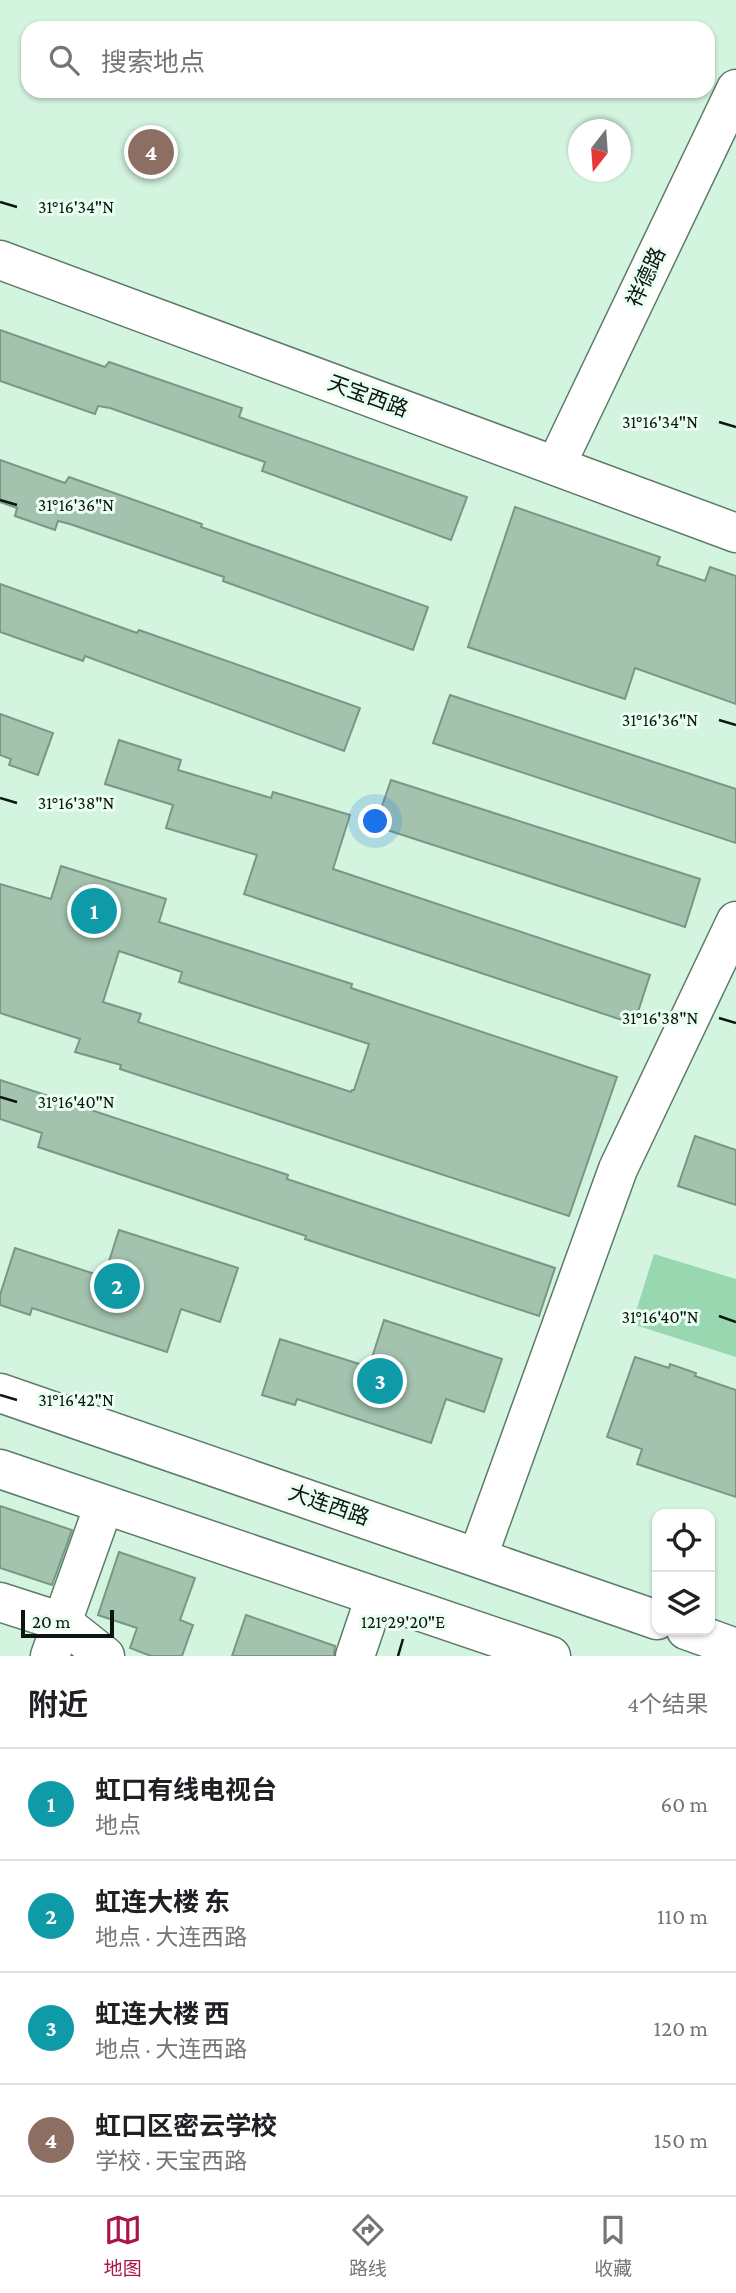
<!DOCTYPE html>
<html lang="zh">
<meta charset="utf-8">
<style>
body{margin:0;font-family:"Crimson Pro","Noto Sans SC",serif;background:#f2f2f2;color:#202124}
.controls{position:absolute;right:21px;bottom:21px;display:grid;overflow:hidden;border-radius:14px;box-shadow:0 2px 5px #0004}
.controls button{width:63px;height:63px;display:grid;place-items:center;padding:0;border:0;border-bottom:2px solid #e0e0e0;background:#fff;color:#202124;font:35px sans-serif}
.compass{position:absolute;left:568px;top:119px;width:63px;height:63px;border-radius:50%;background:#fff;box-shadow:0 2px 5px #0004;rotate:197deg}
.scale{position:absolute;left:21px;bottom:18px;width:93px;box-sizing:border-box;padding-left:7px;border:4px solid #0a160f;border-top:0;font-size:19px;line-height:24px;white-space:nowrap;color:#0a160f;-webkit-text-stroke:5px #eafef1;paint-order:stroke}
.you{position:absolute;left:376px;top:822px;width:24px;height:24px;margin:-18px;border:5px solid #fff;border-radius:50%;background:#1a73e8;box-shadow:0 0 0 10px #1a73e833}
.badge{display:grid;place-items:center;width:46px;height:46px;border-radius:50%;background:#a9154c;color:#fff;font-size:23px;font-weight:700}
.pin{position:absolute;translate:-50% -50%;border:4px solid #fff;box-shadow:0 2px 7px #0006}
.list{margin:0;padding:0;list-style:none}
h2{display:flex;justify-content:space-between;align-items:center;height:91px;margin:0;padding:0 28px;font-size:30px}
h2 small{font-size:23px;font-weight:400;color:#757577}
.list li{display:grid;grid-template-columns:46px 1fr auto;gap:21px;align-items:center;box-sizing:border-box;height:112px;padding:0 28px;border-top:2px solid #e0e0e0}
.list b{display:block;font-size:26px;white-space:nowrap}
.list p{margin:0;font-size:23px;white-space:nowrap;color:#757577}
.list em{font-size:23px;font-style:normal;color:#757577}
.icon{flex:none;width:38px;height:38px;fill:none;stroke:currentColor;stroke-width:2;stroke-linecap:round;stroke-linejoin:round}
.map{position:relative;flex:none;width:736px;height:1656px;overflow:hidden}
.search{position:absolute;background:#fff;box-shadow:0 2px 5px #0004;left:21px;right:21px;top:21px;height:77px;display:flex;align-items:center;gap:18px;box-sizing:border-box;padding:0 24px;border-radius:21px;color:#757577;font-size:26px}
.sheet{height:539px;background:#fff}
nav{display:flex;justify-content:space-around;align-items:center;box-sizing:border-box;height:98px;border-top:2px solid #e0e0e0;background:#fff;font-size:19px;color:#757577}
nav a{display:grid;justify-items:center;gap:4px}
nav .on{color:#a9154c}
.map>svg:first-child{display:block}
.green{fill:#98d7b0}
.building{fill:#a3c3af;stroke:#799884;stroke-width:2;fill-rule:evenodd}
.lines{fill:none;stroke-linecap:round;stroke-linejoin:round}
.minor-casing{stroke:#5e7b69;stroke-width:41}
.major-casing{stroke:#5e7b69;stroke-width:41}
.minor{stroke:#fff;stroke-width:38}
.major{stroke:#fff;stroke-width:38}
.ticks{fill:none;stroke:#0a160f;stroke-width:2.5}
.labels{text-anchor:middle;stroke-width:6;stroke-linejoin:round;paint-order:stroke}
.street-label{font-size:21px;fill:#0a160f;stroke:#eafef1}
.ticks-label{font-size:18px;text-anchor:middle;fill:#0a160f;stroke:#eafef1;stroke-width:6;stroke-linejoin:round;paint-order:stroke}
</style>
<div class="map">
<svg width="736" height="1656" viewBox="0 0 736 1656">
<rect width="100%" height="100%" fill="#d3f4df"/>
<path class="green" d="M654 1254 736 1279V1357L632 1324Z"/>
<path class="building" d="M0 330 105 367 109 362 242 408 239 417 467 497 451 540 262 471 265 462 110 408 98 406 95 414 0 381Z
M0 460 65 483 69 477 202 524 201 527 428 607 413 650 223 581 224 577 70 524 58 521 55 530 15 516 17 508 0 502Z
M515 507 660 557 657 565 705 581 710 567 736 576V704L635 668 625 699 468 647Z
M0 584 137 633 139 630 360 708 344 751 85 656 83 661 0 632Z
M450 695 736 789V843L433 743Z
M0 714 53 733 38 775 9 765 11 759 0 755Z
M119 740 181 760 178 770 271 798 273 792 350 815 333 869 650 975 634 1024 244 894 257 855 166 828 173 805 105 784Z
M391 780 700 879 685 927 375 826Z
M61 866 166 899 159 922 352 984 351 988 617 1077 569 1216 120 1069 121 1065 75 1052 80 1039 0 1013V884L51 899ZM119 951 182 972 179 982 369 1044 354 1090H352L351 1092 138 1022 141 1014 103 1002Z
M0 1080 288 1175 287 1179 555 1268 539 1316 305 1239 306 1236 38 1147 42 1133 0 1119Z
M695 1136 736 1150V1205L678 1186Z
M119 1230 238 1268 220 1322 181 1309 167 1352 32 1308 30 1315 0 1305V1295L15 1248 104 1277Z
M384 1320 502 1359 484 1412 446 1399 431 1443 297 1399 295 1405 262 1395 280 1339 369 1367Z
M635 1357 669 1368 670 1364 696 1373 695 1376 736 1390V1497L637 1464 642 1449 607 1437Z
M0 1506 72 1530 52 1585 0 1568Z
M119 1552 195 1578 180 1620 193 1625 182 1656H151L130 1648 137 1628 98 1615Z
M246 1615 335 1646 334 1656H232Z"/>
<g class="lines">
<g class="minor-casing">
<path id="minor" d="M0 260 736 533
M556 465 736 89
M478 1556 618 1169 736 921
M0 1602 62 1622 105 1656
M50 1656 104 1505
M355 1656 375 1597"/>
</g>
<g class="major-casing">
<path id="major" d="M0 1393 657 1620
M0 1469 551 1656
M686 1630 736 1648"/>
</g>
<use href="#minor" class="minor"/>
<use href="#major" class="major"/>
</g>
<path class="ticks" d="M0 202 17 207M719 422 736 427M0 500 17 505M719 720 736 725M0 798 17 803M719 1018 736 1023M0 1097 17 1102M719 1316 736 1322M0 1395 17 1400M398 1656 403 1639"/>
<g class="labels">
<g class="street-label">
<text transform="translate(646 277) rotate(-65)" y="7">祥德路</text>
<text transform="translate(368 396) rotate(20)" y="7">天宝西路</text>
<text transform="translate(329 1505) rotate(19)" y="7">大连西路</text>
</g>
</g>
<g class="ticks-label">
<text x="76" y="213">31°16'34"N</text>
<text x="660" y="428">31°16'34"N</text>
<text x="76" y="511">31°16'36"N</text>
<text x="660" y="726">31°16'36"N</text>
<text x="76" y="809">31°16'38"N</text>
<text x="660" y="1024">31°16'38"N</text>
<text x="76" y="1108">31°16'40"N</text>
<text x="660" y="1323">31°16'40"N</text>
<text x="76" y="1406">31°16'42"N</text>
<text x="403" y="1628">121°29'20"E</text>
</g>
</svg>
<div class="controls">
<button><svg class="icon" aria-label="locate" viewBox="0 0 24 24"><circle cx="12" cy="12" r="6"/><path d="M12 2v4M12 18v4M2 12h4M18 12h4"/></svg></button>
<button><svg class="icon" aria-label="layers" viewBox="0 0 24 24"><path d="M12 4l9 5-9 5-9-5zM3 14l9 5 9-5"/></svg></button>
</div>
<svg class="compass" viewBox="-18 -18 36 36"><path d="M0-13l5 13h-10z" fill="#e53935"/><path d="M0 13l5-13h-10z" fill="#757577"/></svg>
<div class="scale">20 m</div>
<div class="you"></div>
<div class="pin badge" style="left:94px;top:911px;background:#0f9aa8">1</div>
<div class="pin badge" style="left:117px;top:1286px;background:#0f9aa8">2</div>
<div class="pin badge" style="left:380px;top:1381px;background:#0f9aa8">3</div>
<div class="pin badge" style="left:151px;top:152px;background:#8d6e63">4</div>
<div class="search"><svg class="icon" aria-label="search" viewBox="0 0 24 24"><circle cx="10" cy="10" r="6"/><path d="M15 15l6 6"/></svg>搜索地点</div>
</div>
<section class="sheet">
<h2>附近<small>4个结果</small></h2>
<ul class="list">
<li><span class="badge" style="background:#0f9aa8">1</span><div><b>虹口有线电视台</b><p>地点</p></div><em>60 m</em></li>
<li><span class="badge" style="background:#0f9aa8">2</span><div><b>虹连大楼 东</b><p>地点 · 大连西路</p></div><em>110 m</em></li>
<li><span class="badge" style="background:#0f9aa8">3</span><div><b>虹连大楼 西</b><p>地点 · 大连西路</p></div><em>120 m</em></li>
<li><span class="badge" style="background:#8d6e63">4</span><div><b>虹口区密云学校</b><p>学校 · 天宝西路</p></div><em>150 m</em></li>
</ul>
</section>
<nav>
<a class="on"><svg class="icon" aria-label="map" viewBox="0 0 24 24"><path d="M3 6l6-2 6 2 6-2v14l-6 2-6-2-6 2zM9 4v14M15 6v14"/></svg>地图</a>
<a><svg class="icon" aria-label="directions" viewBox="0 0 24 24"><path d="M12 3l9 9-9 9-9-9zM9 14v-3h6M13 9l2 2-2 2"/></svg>路线</a>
<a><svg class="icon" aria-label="saved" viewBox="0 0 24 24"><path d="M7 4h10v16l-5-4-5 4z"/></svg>收藏</a>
</nav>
